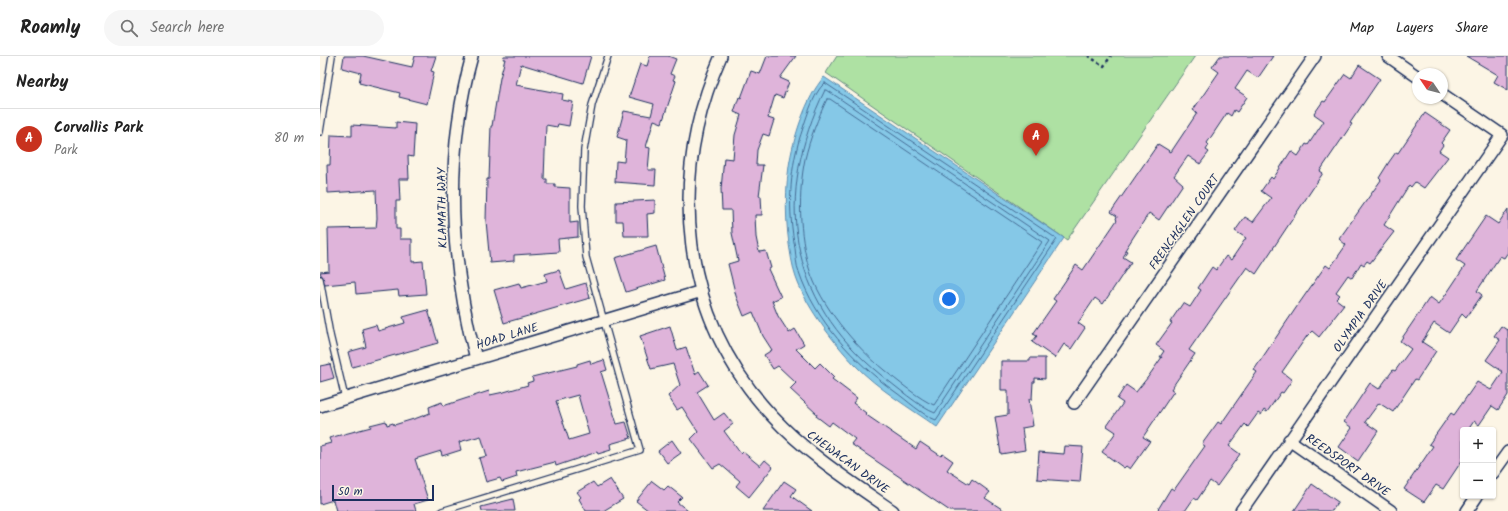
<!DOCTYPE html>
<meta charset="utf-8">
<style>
body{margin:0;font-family:Kalam,sans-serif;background:#f6f6f6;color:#222}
.controls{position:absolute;right:12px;bottom:12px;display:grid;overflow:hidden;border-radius:4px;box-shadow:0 1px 3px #0004}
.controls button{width:36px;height:36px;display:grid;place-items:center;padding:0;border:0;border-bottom:1px solid #e0e0e0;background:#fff;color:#222;font:20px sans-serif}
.compass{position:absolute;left:1092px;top:12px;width:36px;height:36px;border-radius:50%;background:#fff;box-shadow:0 1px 3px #0004;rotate:305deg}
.scale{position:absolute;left:12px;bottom:10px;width:102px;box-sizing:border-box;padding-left:4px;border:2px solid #1b2f5e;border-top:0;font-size:11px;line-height:14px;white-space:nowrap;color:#1b2f5e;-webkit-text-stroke:3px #fcf5e5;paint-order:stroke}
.you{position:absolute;left:629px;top:243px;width:14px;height:14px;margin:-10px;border:3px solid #fff;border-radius:50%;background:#1a73e8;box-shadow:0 0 0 6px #1a73e833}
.badge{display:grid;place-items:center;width:26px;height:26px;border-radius:50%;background:#c8321e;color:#fff;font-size:13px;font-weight:700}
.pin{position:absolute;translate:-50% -33px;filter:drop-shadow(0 1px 2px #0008)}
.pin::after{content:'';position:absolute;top:21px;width:14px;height:12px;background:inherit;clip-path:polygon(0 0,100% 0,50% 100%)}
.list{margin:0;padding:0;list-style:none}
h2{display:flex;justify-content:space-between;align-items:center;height:52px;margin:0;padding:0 16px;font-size:17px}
h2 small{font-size:13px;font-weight:400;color:#767676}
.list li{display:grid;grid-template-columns:26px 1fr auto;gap:12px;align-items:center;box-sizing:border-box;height:60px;padding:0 16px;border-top:1px solid #e0e0e0}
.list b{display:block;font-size:15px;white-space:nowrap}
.list p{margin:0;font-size:13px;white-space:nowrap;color:#767676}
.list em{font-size:13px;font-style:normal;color:#767676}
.icon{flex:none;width:22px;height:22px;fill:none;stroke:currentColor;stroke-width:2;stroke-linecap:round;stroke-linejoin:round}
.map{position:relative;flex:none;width:1188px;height:455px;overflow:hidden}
header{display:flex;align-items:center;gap:24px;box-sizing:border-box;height:56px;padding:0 20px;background:#fff;border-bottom:1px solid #e0e0e0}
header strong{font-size:19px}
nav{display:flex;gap:22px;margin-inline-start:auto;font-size:14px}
.search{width:280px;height:36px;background:#f6f6f6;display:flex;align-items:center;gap:10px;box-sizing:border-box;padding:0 14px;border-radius:22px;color:#767676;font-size:15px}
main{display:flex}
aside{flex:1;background:#fff}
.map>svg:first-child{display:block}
.green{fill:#aee1a3;stroke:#648880}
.water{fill:#85c8e7;stroke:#5b8bb0}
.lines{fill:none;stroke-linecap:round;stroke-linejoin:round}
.shore{stroke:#456c95;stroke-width:1}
.building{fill:#dfb4da;stroke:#1b2f5e;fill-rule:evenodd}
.lane-casing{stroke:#1b2f5e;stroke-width:8}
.street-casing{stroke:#1b2f5e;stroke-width:14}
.path{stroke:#1b2f5e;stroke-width:2.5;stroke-dasharray:3 3;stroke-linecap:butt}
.lane{stroke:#fcf5e5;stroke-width:5.5}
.street{stroke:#fcf5e5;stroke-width:11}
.labels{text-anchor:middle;stroke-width:3;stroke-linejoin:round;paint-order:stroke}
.street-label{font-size:12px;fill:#1b2f5e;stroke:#fcf5e5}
</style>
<header>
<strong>Roamly</strong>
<div class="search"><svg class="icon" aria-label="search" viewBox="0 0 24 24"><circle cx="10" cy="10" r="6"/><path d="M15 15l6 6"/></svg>Search here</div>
<nav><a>Map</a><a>Layers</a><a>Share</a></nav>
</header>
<main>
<aside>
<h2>Nearby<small></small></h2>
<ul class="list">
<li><span class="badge">A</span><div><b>Corvallis Park</b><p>Park</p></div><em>80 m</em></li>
</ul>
</aside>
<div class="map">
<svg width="1188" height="455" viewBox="0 0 1188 455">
<rect width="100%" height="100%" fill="#fcf5e5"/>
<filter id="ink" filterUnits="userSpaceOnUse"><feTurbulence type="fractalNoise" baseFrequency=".025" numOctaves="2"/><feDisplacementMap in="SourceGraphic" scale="8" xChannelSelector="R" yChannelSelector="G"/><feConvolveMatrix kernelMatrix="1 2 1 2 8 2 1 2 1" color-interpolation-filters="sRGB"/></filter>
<g filter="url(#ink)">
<path class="green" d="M517 0H875L747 184 506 17Z"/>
<path class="water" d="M504 21 744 182 617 371C590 352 558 333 535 309 513 286 482 246 474 215 466 181 464 145 469 110 473 83 486 41 504 21Z"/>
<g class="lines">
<path class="shore" d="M505 27 737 183 616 364C602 359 587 344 574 335 534 306 495 264 479 216 476 209 476 200 475 192 468 154 469 118 480 81 485 67 493 36 505 27Z
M505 34H507L730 185 615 357C601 352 574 329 561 319 467 243 453 140 505 34Z
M507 43H510L722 186 614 349C602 345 575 323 564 314 535 290 500 249 489 212 479 178 478 137 485 103 490 82 498 62 507 43Z"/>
</g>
<path class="building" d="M24 0H43L92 11 95 0H116L111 15 114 16 107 48 79 41 80 37 39 27 41 17 22 12Z
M184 0H271L263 27 201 8 196 29 243 38 242 44 253 46 249 70 238 68 237 71 226 69 224 123H227V128H235V131L250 132V167L258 166V181L238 183 239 196 194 199V205L170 207 166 165 167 123H169L171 70H172L180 22 185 3H183Z
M330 0H348L356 3 350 18 355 20 353 24 356 25 342 67 334 64 326 91 330 92 328 114H336L335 129 295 126 296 105 304 106 306 84 297 81 304 55 331 60 334 48 309 41 320 8 327 10Z
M447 0H476L460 22 469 26 463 42 455 39 448 62 454 64 449 80 443 78 437 94 436 109H443L439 140H441L442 159H435L436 181 439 196 446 195 451 212 448 213 461 241 452 245 458 260 469 277 475 273 484 288 476 293 495 312 500 307 514 321 512 323 537 342 533 347 546 357 545 358 596 393 600 386 621 400 623 398 633 405 627 414 649 428 652 423 670 436 665 442 685 455H630L531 388 535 383 512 366 509 370 496 360 497 358 470 333 476 327 458 310 453 313 444 299 452 294 443 280 433 256 424 260 416 240 408 208 418 205 412 177 411 154H402L401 133 404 102 413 103 415 79 421 59 414 56 419 41 421 42 431 15 440 18Z
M900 0H953L938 22 927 15 915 33 927 41 917 56 914 54 911 60 907 57 887 87 889 89 886 94 889 96 880 108 868 100 854 120 863 128 839 164 829 157 805 194 807 195 803 201 811 206 783 248 775 242 758 267 765 272 751 293 744 288 735 302 712 286 717 280 713 278 736 245 733 243 756 209 763 214 797 164 796 163 797 160 791 156 838 88 851 96 877 57 873 54 899 16 892 11Z
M1146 0H1188V34L1174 26 1178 19Z
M1039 9 1060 23 1030 67 1032 68 1000 115 1003 117 936 218 927 211 869 294 875 298 851 333 854 335 823 381 830 385 810 413 806 410 804 412 782 396 796 376 787 370 803 347 797 343 806 329 816 336 828 321 842 301H840L844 295 836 289 852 267 850 266 863 247 870 251 881 234 878 232 892 211 896 214 906 200 911 204 926 182 915 175 925 161 933 166 951 142 941 135 951 121 953 123 971 95 978 100 986 88 988 89 1004 65 994 58 1003 45 1005 46 1025 18 1031 22Z
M1105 57 1130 74 1121 87 1123 89 1119 95 1128 101 1104 132 1095 126 1091 131 1089 129 1064 169 1074 176 1050 207 1047 205 1044 209 1041 207 1032 222 1028 219 1016 236 1020 239 1016 243 1024 249 999 281 992 275 987 280 962 316 972 324 963 337 961 336 947 356 944 354 941 359 938 357 928 371 925 368 909 390 920 398 897 430 890 425 877 444 874 442 865 455H837L851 432 854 434 885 390 882 388 898 366 901 368 937 316 934 314 978 249 1006 209 1010 212 1026 189 1019 183 1061 124 1059 122 1069 106 1076 96 1078 97Z
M76 66 95 68 93 101 88 100 89 123H79L80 145H76V173H80V183H92V206L103 205 106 238 79 240 78 234 36 238 35 226 5 229 0 216 9 215 8 173 56 172 57 162 56 134 8 137 7 109H10L11 79 32 80V69L76 72Z
M335 144V157L327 158 328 180H304L303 165H296V146Z
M1188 153V196L1184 202 1180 200 1157 235 1162 239 1146 262 1142 258 1129 277 1114 267 1102 286 1116 295 1097 324 1095 323 1073 356 1059 347 1045 366 1058 375 1038 405 1019 391 1032 372 1024 366 1050 327 1059 333 1073 314 1075 315 1091 293 1080 285 1110 241 1119 248 1129 234 1145 210 1136 204 1166 160 1178 168Z
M336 190 345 224 306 236 295 202Z
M239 214 246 233 266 227 270 242 184 267 174 234 199 227 201 232 227 225 225 218Z
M108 254 118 287 32 311 28 296 46 291 42 273 56 269 58 275 85 267 83 261Z
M350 270 357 294 366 291 375 318 379 315 388 329 377 336 394 364 404 357 413 368 404 375 421 398 423 396 440 410 445 404 453 411 429 441 416 430 420 425 400 408 393 412 371 383 378 376 362 351 357 354 348 340 360 329 353 308 331 313 320 280Z
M1181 270 1187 274 1188 273V339L1178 354 1172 350 1159 369 1154 365 1148 374H1143V403L1123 433 1116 429 1104 446 1084 433 1113 390 1109 388 1131 357 1134 359 1157 326 1171 334 1183 316 1166 304 1180 284 1174 280Z
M710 302H725V323L715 322V326H713L712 343H709L713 370 702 372 705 394 681 398 675 361 688 359V334H681V305H710Z
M270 304 271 308 284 304 287 314 281 316 297 368 306 366 311 382 290 388 291 394 278 398 277 396 236 410 235 406 196 416 197 421 182 426 180 422 166 426 159 402 167 400 161 380 139 386 141 394 122 400 121 395 95 403 108 444 94 448 96 455H16L13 444 0 448V390L11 387 9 382 51 371 50 369 66 365 67 369 73 367 74 369 97 362 110 357 109 351 122 346 123 350 169 335 170 339 184 336 208 329 207 327 213 325 212 321 257 310V308ZM258 339 269 378 249 384 236 345Z
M10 308 14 322 0 326V310Z
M352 384 361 397 347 407 338 395Z
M745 390 763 391 760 426 717 423 719 396 744 398Z
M290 423 303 443 283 455H266L259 443 261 441 257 436 273 426 277 431Z
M332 425 344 434 348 430 362 441 357 446 368 455H329L316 445Z
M464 425 476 433 471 440 492 455H443Z
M992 428 1018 446 1012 455H974Z
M193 443 195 455H162L161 451Z"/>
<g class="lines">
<g class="lane-casing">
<path id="lane" d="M0 76 12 0
M0 223 10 279 25 342
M122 455 320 394 266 201 262 150 264 94 272 49 288 0"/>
</g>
<g class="street-casing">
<path id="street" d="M152 0C124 100 130 204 156 303
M401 0C347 122 360 260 452 360 487 398 531 426 573 455
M1068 0 1098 21
M754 347 995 0
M0 350 382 235
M969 384 1071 455
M1173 417 1188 396
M921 455 1182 79 1122 38
M1147 455 1157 440"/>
</g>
<path class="path" d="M768 0 784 10 791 0"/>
<use href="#lane" class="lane"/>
<use href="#street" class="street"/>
</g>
</g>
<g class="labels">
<g class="street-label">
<text transform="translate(122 152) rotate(-91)" y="4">KLAMATH WAY</text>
<text transform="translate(864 166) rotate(-55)" y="4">FRENCHGLEN COURT</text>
<text transform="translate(1040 260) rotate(-55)" y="4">OLYMPIA DRIVE</text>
<text transform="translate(187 280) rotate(-17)" y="4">HOAD LANE</text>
<text transform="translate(528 406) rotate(36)" y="4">CHEWACAN DRIVE</text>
<text transform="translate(1028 409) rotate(35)" y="4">REEDSPORT DRIVE</text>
</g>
</g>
</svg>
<div class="controls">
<button>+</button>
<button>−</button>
</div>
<svg class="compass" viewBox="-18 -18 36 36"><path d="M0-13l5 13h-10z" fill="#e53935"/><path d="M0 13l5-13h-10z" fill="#767676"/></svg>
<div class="scale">50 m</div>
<div class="you"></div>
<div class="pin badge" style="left:716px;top:100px">A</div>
</div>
</main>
